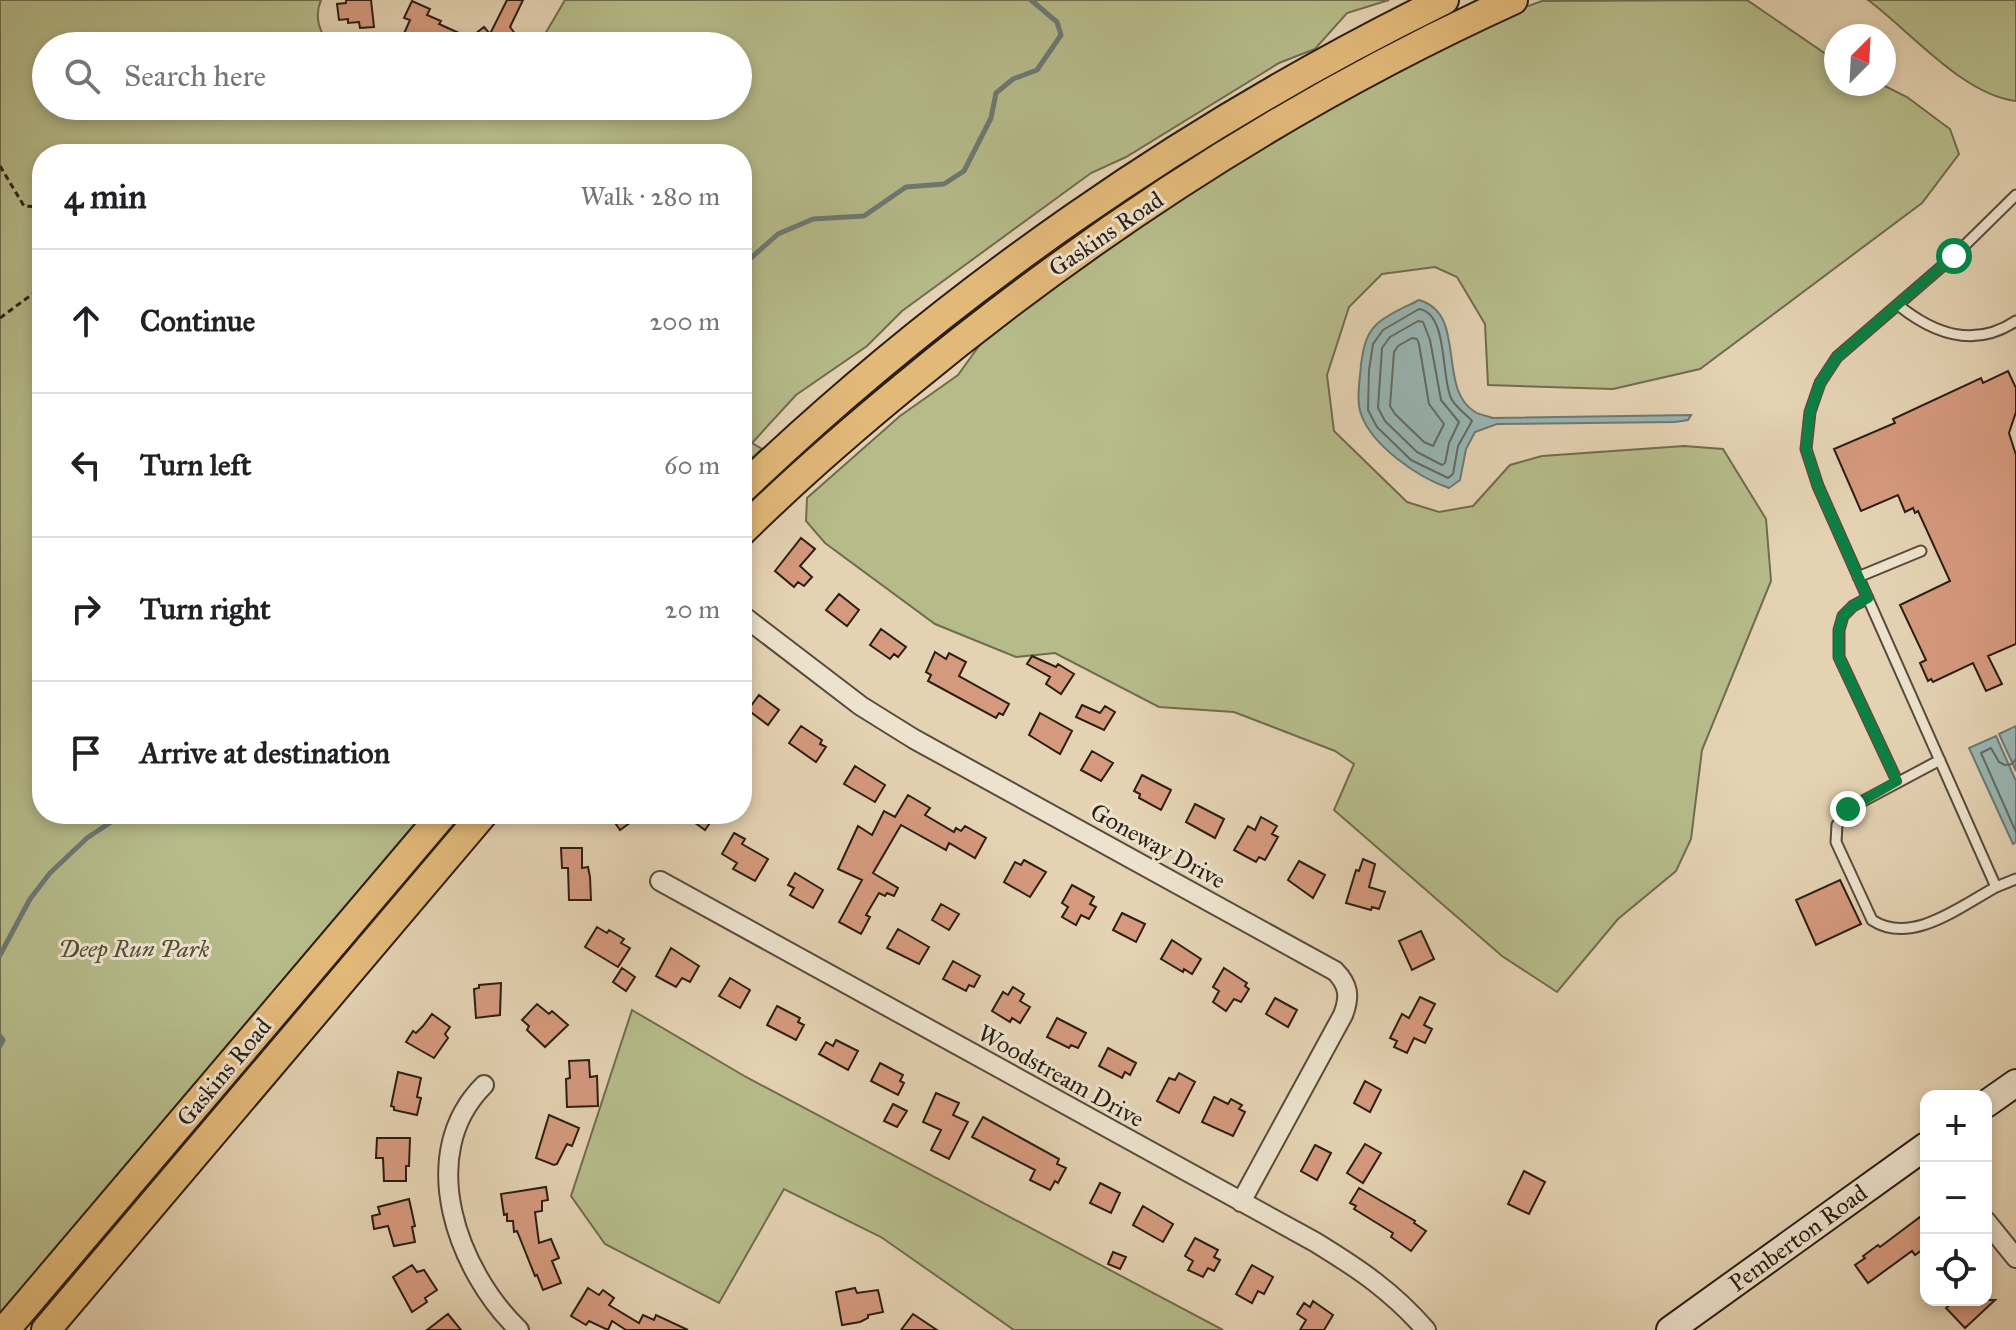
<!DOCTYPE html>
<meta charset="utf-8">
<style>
body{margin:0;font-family:"IM FELL Great Primer",serif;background:#f2f2f2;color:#202124}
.controls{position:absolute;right:24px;bottom:24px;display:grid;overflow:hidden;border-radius:16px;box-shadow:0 4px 12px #0003}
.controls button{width:72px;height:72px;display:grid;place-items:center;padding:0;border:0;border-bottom:2px solid #e0e0e0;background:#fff;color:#202124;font:40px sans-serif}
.compass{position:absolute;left:1824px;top:24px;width:72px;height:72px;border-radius:50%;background:#fff;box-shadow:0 4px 12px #0003;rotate:24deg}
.stop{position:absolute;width:24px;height:24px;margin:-18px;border:6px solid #0b8043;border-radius:50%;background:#fff}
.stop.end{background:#0b8043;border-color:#fff;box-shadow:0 2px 8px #0008}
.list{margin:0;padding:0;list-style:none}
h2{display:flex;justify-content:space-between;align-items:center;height:104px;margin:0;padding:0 32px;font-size:34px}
h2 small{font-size:26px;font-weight:400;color:#757577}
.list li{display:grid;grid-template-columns:52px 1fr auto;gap:24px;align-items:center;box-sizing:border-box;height:144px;padding:0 32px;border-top:2px solid #e0e0e0}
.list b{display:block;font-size:30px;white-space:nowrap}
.list em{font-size:26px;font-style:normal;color:#757577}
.icon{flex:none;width:44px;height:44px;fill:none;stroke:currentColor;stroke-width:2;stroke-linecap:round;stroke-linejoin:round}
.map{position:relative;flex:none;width:2016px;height:1330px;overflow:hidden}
.search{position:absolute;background:#fff;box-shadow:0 4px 12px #0003;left:32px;top:32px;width:720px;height:88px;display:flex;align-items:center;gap:20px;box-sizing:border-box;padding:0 28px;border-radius:44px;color:#757577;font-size:30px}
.panel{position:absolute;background:#fff;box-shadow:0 4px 12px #0003;left:32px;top:144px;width:720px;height:680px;border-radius:32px}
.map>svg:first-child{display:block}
.green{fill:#b6bb8a;stroke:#706c4e;stroke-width:2}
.water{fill:#98b6b4;stroke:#6c7974;stroke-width:2}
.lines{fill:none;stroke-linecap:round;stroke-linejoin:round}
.shore{stroke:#626a64;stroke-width:2}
.stream{stroke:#6c7974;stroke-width:5}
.building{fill:#d5997d;stroke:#2b1e13;stroke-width:2}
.lane-casing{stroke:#594b3b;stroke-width:13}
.street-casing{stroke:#594b3b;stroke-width:22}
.secondary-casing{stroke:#2b1e13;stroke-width:30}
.primary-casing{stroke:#2b1e13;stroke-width:32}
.path{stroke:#2b1e13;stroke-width:3;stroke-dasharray:6 4;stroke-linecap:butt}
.lane{stroke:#ede2cd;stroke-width:9}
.street{stroke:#ede2cd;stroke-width:18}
.secondary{stroke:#ede2cd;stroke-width:26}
.primary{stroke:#e2b979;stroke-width:28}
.route{stroke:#0b8043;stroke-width:10}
.labels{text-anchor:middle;stroke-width:6;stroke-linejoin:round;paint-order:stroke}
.street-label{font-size:24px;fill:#2b1e13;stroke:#ede2cd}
.park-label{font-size:24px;font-style:italic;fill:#554d37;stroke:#ede2cd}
</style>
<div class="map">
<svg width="2016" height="1330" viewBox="0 0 2016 1330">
<rect width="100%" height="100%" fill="#e4d2b2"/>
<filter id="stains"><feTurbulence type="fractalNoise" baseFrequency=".0025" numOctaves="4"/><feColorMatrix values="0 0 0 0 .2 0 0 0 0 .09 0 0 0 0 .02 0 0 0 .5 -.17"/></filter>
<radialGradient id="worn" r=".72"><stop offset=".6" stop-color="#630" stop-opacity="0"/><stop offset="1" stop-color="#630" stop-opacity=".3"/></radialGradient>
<path class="green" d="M0 0H321C314 16 319 33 331 46H46V106H738V46H538L565 0H1389L1347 13 1315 49 1279 63 1126 157 1091 173 902 311 867 346 796 395 752 443 762 449 742 467V154H42V814H423L0 1314Z
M1747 0 1836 61V84H1881L1907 97 1950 129 1959 154 1922 203 1700 369 1613 389 1488 385 1485 324 1457 277 1435 267 1382 274 1349 307 1327 375 1334 431 1407 502 1439 512 1473 506 1510 465 1542 456 1684 446 1723 449 1766 519 1771 581 1702 750 1691 839 1676 871 1618 919 1557 992 1502 956 1334 810 1354 764 1335 751 1234 712 1159 707 1055 653 1016 657 935 624 825 543 806 521 807 498 900 416 958 375 989 332 1216 173 1343 101 1517 10 1542 1Z
M1868 0H2016V101C1963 95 1910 31 1868 0Z
M632 1010 746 1077 1223 1330H1014L881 1237 784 1189 719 1303 605 1244 571 1196Z"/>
<path class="water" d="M1419 300C1468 314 1436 388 1475 412 1480 415 1488 416 1493 418L1691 415 1688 420 1675 422 1497 424 1475 432 1466 449 1460 480 1449 488C1419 478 1372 446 1361 414 1356 401 1360 378 1361 365 1363 350 1365 336 1376 325 1387 314 1406 307 1419 300Z
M2016 726V771L1999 734Z
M1996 736 2016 781V842L2013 844 1969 748Z"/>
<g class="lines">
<path class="shore" d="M1419 309C1448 313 1441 377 1451 398 1455 407 1466 414 1472 421L1458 446 1453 474 1448 478 1411 460 1377 427 1368 410 1369 370 1373 344 1383 330Z
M1418 321 1423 322 1430 340 1441 400 1459 422 1449 443 1445 463 1442 465 1417 452 1385 421 1378 408 1382 348 1390 337Z
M1412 338 1417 339 1419 344 1429 404 1444 424 1433 446 1424 442 1395 414 1390 406 1394 352 1398 346Z
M2016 759 2012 764 2005 765 1999 762 1991 748 1981 753 2016 832"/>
<path class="stream" d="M742 266 778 234 813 219 864 216 906 187 944 184 964 171 991 118 996 93 1013 79 1037 70 1061 35 1057 22 1031 0
M0 955 30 899 50 873 87 838 114 820 118 814
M0 1036 3 1040 0 1046"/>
</g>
<path class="building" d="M346 0H371L374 27 360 28 359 22 348 23V19L339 20 337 4 346 3Z
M507 0H523L510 27 520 40 513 46H408L410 42 402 38 410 20 404 18 412 1 430 9 427 15 441 21 439 24 470 38 484 27 490 34Z
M2008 371 2016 388V412L2009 433 2016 455V644L1988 656 2002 684 1986 691 1973 663 1933 682 1931 679 1928 681 1920 663 1926 660 1900 605 1950 581 1918 511 1915 513 1913 508 1905 512 1898 495 1861 511 1834 449 1895 423 1893 419 1981 378 1983 383Z
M801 538 815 549 800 566 812 577 804 586 798 582 794 587 775 571Z
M839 594 859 610 847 626 826 610Z
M881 629 906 647 898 657 894 654 890 659 870 645Z
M935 652 946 659 949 653 966 662 959 676 1009 704 1003 715 999 713 996 718 928 681 931 675 926 672Z
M1032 656 1056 667 1058 664 1074 674 1061 694 1046 684 1050 677 1027 664Z
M759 695 779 710 768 725 748 710Z
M1082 705 1100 713 1105 706 1115 712 1104 730 1076 717Z
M1040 713 1072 731 1060 754 1029 735Z
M801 726 822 740 820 744 826 747 816 762 789 743Z
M1092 751 1113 763 1101 781 1081 770Z
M855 766 885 785 875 802 844 784Z
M1142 775 1171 790 1161 810 1139 798 1140 794 1134 791Z
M908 795 930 808 925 815 954 832 956 828 961 831 965 826 986 838 975 858 949 843 946 850 901 825 873 873 898 888 894 896 887 893 885 896 879 893 866 915 870 917 861 934 839 922 862 880 838 869 858 826 872 835 884 811 895 817Z
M1195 804 1224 819 1215 838 1186 822Z
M609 814H642L620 830Z
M683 814H716L705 830Z
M1261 817 1277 826 1272 834 1278 837 1265 860 1259 857 1256 862 1234 850 1248 826 1255 830Z
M734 833 745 839 742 844 768 859 755 881 733 869 737 863 722 854Z
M561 848H582V868L588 867 590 877 591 900H569L568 868H562Z
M1363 859 1375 864 1369 887 1385 892 1379 909 1372 907 1371 910 1346 903 1356 870 1359 871Z
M1024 860 1046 872 1030 897 1004 882 1015 862 1021 865Z
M1299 861 1325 875 1313 898 1288 880Z
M795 873 823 890 813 908 790 895 794 888 788 885Z
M1840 880 1861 924 1816 945 1796 900Z
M1072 885 1094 897 1090 904 1096 907 1089 919 1081 915 1076 925 1062 917 1068 907 1062 903Z
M941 904 959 914 949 930 932 920Z
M1122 913 1145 924 1136 942 1113 930Z
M597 927 607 933 609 930 624 939 621 943 630 948 618 967 585 947Z
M898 929 929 947 919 964 887 948Z
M1421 931 1434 959 1412 970 1399 941Z
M1172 940 1201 959 1192 974 1184 969 1183 972 1161 959Z
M671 948 699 966 690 982 682 978 676 987 656 976Z
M953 961 980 976 974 987 969 985 966 991 943 979Z
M622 968 635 977 626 991 613 982Z
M1224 968 1247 983 1245 986 1249 989 1241 1002 1234 999 1226 1011 1213 1002 1219 991 1213 987Z
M730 978 750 990 740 1008 719 996Z
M501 983 500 1015 476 1018 474 989 479 988V985Z
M1013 987 1024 994 1020 1001 1030 1007 1020 1023 1012 1018 1010 1022 992 1011 1003 992 1008 995Z
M1420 997 1435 1004 1424 1025 1432 1029 1425 1043 1414 1038 1407 1053 1394 1047 1397 1041 1390 1038 1402 1014 1409 1018Z
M1275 998 1297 1010 1288 1027 1266 1014Z
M537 1004 549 1014 552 1011 568 1025 545 1047 527 1030 529 1026 522 1020Z
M777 1006 800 1018 798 1022 804 1025 796 1040 767 1025Z
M432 1014 450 1027 445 1034 448 1038 434 1058 406 1042 413 1031 416 1033 423 1026Z
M1057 1018 1086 1033 1078 1048 1071 1045 1069 1048 1047 1037Z
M836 1040 858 1051 848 1070 819 1054 826 1042 833 1046Z
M1108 1048 1136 1063 1130 1075 1125 1072 1122 1078 1099 1066Z
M589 1060 590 1077 597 1076 598 1106 567 1107 566 1079 570 1078 569 1061Z
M880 1063 903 1075 900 1081 904 1083 898 1095 871 1081Z
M398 1072 421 1078 417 1097 421 1098 417 1115 394 1110V1107L391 1106Z
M1179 1073 1195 1082 1179 1113 1157 1101 1169 1078 1175 1080Z
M1365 1081 1381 1090 1370 1112 1354 1103Z
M936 1093 959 1103 953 1115 968 1122 949 1159 931 1150 941 1130 923 1122Z
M1214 1097 1228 1104 1231 1099 1242 1105 1239 1109 1245 1112 1233 1136 1202 1122Z
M893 1104 907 1111 897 1127 884 1121Z
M549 1115 579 1128 572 1146 567 1144 557 1164 554 1165 536 1158Z
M983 1117 1059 1159 1057 1164 1066 1168 1058 1183 1055 1181 1050 1190 1030 1180 1035 1170 972 1137Z
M377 1138H410L409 1166H406V1181H384L383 1158H376Z
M1365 1144 1381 1153 1363 1183 1347 1173Z
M1315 1145 1331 1153 1317 1180 1301 1171Z
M1524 1171 1545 1182 1529 1214 1508 1204Z
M1100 1183 1120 1193 1111 1213 1090 1203Z
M546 1187 548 1200 542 1201V1211L535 1212 539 1243 551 1239 559 1258 552 1261 561 1283 543 1290 537 1275 535 1276 517 1231 514 1232 513 1221H507V1214L504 1215 501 1194Z
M1359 1188 1415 1221 1414 1223 1426 1231 1411 1251 1391 1237 1393 1233 1354 1209 1356 1206 1350 1203Z
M409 1199 415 1226 412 1227 415 1242 394 1246 388 1226 374 1229 372 1216 380 1214 378 1207Z
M1143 1206 1173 1224 1163 1242 1133 1225Z
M1920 1217 1926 1225V1247L1915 1255 1912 1251 1868 1283 1855 1265 1865 1258 1863 1256 1878 1245 1880 1247Z
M1195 1238 1218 1250 1214 1257 1220 1260 1214 1271 1208 1268 1203 1277 1188 1270 1193 1261 1185 1256Z
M1113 1252 1126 1257 1120 1269 1108 1264Z
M412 1265 417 1272 424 1270 437 1290 425 1298 427 1302 412 1312 393 1277Z
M1252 1265 1273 1277 1264 1294 1258 1291 1252 1303 1236 1294Z
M588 1288 599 1295 603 1290 614 1298 609 1305 639 1323 643 1315 654 1320 656 1315 688 1330H626L612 1321 608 1330 589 1321 586 1325 571 1316Z
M855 1288 857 1293 878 1290 883 1312 868 1315V1318L860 1322 842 1325 836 1292Z
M1955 1300H1995L1965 1328 1946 1308Z
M1313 1301 1333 1315 1324 1330H1300L1306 1320 1297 1314 1304 1303 1310 1307Z
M448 1314 461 1330H427Z
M913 1314 937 1330H901Z"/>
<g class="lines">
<g class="lane-casing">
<path id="lane" d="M2016 195 1954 256 1837 357 1820 383 1810 412 1806 449 1818 486 1996 887 2016 879
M1898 305C1934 334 1974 349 2016 321
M1858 577 1921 551
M1868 598 1853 606 1843 616 1839 630V657L1897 781
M1940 760 1848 809 1837 825 1836 842 1872 920C1911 946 1961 906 1996 887"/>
</g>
<g class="street-casing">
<path id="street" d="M742 615 861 706 914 739 1335 971C1349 985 1350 997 1343 1015L1241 1202
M660 881 1315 1242C1359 1269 1392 1291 1426 1330
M484 1085C414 1155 458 1271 519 1330
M1986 1221 2016 1258"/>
</g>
<g class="secondary-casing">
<path id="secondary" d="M1986 1104 2016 1083
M1670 1330 1926 1146"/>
</g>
<g class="primary-casing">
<path id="primary" d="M742 489C948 292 1187 126 1444 0
M742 531C794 480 849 432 905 386 1090 233 1295 99 1513 0
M5 1330 443 814
M46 1330 483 814"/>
</g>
<path class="path" d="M0 166 24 206 42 207
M0 318 42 287"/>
<use href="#lane" class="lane"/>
<use href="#street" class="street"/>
<use href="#secondary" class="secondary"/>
<use href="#primary" class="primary"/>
</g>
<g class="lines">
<path class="route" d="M1848 809 1897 781 1839 657V630L1843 616 1853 606 1868 598 1818 486 1806 449 1810 412 1820 383 1837 357 1954 256"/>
</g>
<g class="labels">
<g class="street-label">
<text transform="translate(1106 234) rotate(-34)" y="8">Gaskins Road</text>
<text transform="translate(1158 846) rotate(29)" y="8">Goneway Drive</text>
<text transform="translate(224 1072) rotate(-50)" y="8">Gaskins Road</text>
<text transform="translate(1061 1076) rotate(29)" y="8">Woodstream Drive</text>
<text transform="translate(1798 1238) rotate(-36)" y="8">Pemberton Road</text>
</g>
<g class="park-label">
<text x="134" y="957">Deep Run Park</text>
</g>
</g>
<rect width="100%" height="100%" filter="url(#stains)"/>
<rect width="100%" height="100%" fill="url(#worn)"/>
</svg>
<div class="controls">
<button>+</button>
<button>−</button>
<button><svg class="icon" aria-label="locate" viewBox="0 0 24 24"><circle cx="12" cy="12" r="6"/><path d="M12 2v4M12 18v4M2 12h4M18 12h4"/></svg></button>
</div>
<svg class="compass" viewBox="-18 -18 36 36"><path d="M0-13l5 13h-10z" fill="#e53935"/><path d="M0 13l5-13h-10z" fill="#757577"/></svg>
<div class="stop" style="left:1954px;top:256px"></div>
<div class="stop end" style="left:1848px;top:809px"></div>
<div class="search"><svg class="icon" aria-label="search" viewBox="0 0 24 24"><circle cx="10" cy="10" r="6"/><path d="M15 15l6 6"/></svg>Search here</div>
<section class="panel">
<h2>4 min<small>Walk · 280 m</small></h2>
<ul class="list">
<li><svg class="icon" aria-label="ahead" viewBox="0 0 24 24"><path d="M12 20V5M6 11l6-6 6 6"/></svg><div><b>Continue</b></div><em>200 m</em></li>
<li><svg class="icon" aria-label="left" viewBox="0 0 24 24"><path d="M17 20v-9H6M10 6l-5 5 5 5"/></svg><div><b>Turn left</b></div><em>60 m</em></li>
<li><svg class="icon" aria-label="right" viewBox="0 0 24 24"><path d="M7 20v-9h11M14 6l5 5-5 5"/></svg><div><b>Turn right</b></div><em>20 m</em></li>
<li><svg class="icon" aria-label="arrive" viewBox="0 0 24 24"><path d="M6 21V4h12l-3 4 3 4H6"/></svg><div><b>Arrive at destination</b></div></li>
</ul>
</section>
</div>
